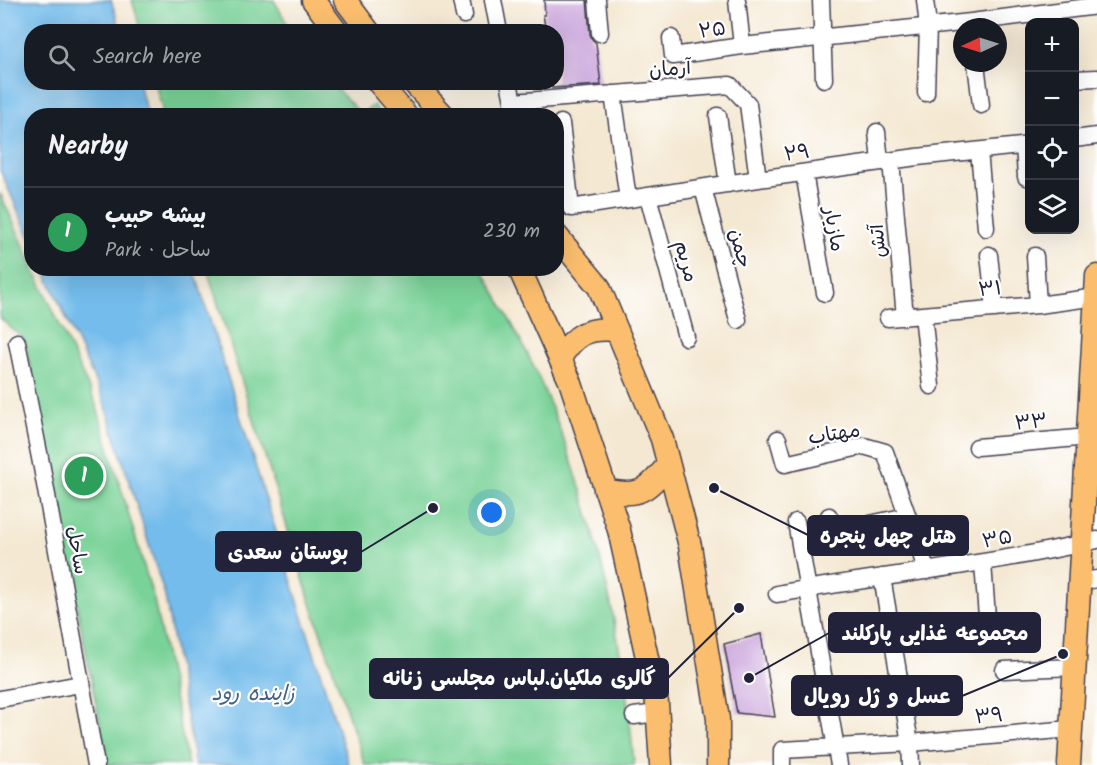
<!DOCTYPE html>
<meta charset="utf-8">
<style>
body{margin:0;font-family:Kalam,"Playpen Sans Arabic",sans-serif;background:#20242c;color:#f1f3f6}
.controls{position:absolute;right:18px;top:18px;display:grid;overflow:hidden;border-radius:12px;box-shadow:0 6px 24px #0002}
.controls button{width:54px;height:54px;display:grid;place-items:center;padding:0;border:0;border-bottom:2px solid #363941;background:#171b24;color:#f1f3f6;font:30px sans-serif}
.compass{position:absolute;left:953px;top:18px;width:54px;height:54px;border-radius:50%;background:#171b24;box-shadow:0 6px 24px #0002;rotate:266deg}
.you{position:absolute;left:492px;top:513px;width:21px;height:21px;margin:-15px;border:4px solid #fff;border-radius:50%;background:#1a73e8;box-shadow:0 0 0 9px #1a73e833}
.badge{display:grid;place-items:center;width:39px;height:39px;border-radius:50%;background:#0b8043;color:#fff;font-size:20px;font-weight:700}
.pin{position:absolute;translate:-50% -50%;border:3px solid #fff;box-shadow:0 2px 6px #0006}
.list{margin:0;padding:0;list-style:none}
h2{display:flex;justify-content:space-between;align-items:center;height:78px;margin:0;padding:0 24px;font-size:26px}
h2 small{font-size:20px;font-weight:400;color:#9ea1a6}
.list li{display:grid;grid-template-columns:39px 1fr auto;gap:18px;align-items:center;box-sizing:border-box;height:90px;padding:0 24px;border-top:2px solid #363941}
.list b{display:block;font-size:22px;white-space:nowrap}
.list p{margin:0;font-size:20px;white-space:nowrap;color:#9ea1a6}
.list em{font-size:20px;font-style:normal;color:#9ea1a6}
.icon{flex:none;width:33px;height:33px;fill:none;stroke:currentColor;stroke-width:2;stroke-linecap:round;stroke-linejoin:round}
.map{position:relative;flex:none;width:1097px;height:765px;overflow:hidden}
.search{position:absolute;background:#171b24;box-shadow:0 6px 24px #0002;left:24px;top:24px;width:540px;height:66px;display:flex;align-items:center;gap:15px;box-sizing:border-box;padding:0 21px;border-radius:24px;color:#9ea1a6;font-size:22px}
.panel{position:absolute;background:#171b24;box-shadow:0 6px 24px #0002;left:24px;top:108px;width:540px;height:168px;border-radius:24px}
.map>svg:first-child{display:block}
.green{fill:#79d297;stroke:#4e7a69;stroke-width:1.5}
.water{fill:#73bceb;stroke:#4a6f93;stroke-width:1.5}
.building{fill:#cba6dc}
.lines{fill:none;stroke-linecap:round;stroke-linejoin:round}
.minor-casing{stroke:#424052;stroke-width:19}
.major-casing{stroke:#424052;stroke-width:25}
.minor{stroke:#fff;stroke-width:16}
.major{stroke:#fbbe6e;stroke-width:22}
.labels{text-anchor:middle;stroke-width:4.5;stroke-linejoin:round;paint-order:stroke}
.street-label{font-size:20px;fill:#22223b;stroke:#fff}
.water-label{font-size:21px;font-style:italic;fill:#426081;stroke:#fff}
.leader{fill:none;stroke:#22223b;stroke-width:2}
.callout-dot{fill:#22223b;stroke:#fff;stroke-width:2}
.callout{fill:#22223b;stroke:#22223b;stroke-width:2}
.callout-label{font-size:21px;text-anchor:middle;font-weight:bold;fill:#fff}
</style>
<div class="map">
<svg width="1097" height="765" viewBox="0 0 1097 765">
<rect width="100%" height="100%" fill="#fff"/>
<filter id="ink" filterUnits="userSpaceOnUse"><feTurbulence type="fractalNoise" baseFrequency=".0167" numOctaves="2"/><feDisplacementMap in="SourceGraphic" scale="12" xChannelSelector="R" yChannelSelector="G"/><feConvolveMatrix kernelMatrix="1 2 1 2 8 2 1 2 1" color-interpolation-filters="sRGB"/></filter>
<filter id="wash" filterUnits="userSpaceOnUse"><feTurbulence type="fractalNoise" baseFrequency=".008" numOctaves="4" result="noise"/><feDisplacementMap in="SourceGraphic" scale="24" xChannelSelector="R" yChannelSelector="G"/><feGaussianBlur stdDeviation="1.35" result="paint"/><feColorMatrix in="noise" values="0 0 0 0 0 0 0 0 0 0 0 0 0 0 0 0 0 1.4 0 .05"/><feComposite in="paint" operator="in"/></filter>
<g filter="url(#wash)">
<rect width="100%" height="100%" fill="#f4e8d2"/>
<path class="green" d="M132 0H274L291 31H141Z
M155 83H331L361 114 374 105 381 115H162V108Z
M0 193 31 262 32 268 34 269 96 404 154 600 188 765H108L25 341 0 318Z
M207 269H482C499 300 517 332 533 365 590 489 623 629 634 765H365L310 601Z"/>
<path class="water" d="M0 0H111L121 31 32 32V82L138 83 148 115 32 116 31 240 0 170Z
M44 269H194L349 765H195L165 596 104 401Z"/>
<g id="blocks">
<path class="building" d="M544 0H587L590 34 592 39 596 43 601 85 552 88V82H556V32H546L543 15H545Z
M761 634 775 717 737 713 724 644Z"/>
</g>
</g>
<g filter="url(#ink)">
<use href="#blocks" fill-opacity="0" stroke="#424052" stroke-width="1.5"/>
<g class="lines">
<g class="minor-casing">
<path id="minor" d="M461 0 464 15
M493 0 499 32
M597 0 600 33
M737 0 742 46
M821 0 824 79
M925 0 928 26 926 93
M671 38 673 56 742 46 971 22 1097 6
M976 63 981 105
M1074 79 1097 78
M509 82 513 102 730 85 748 104 758 179
M613 94 628 199
M718 116 728 184
M561 123 571 208 758 179 917 157 1030 145
M877 132 880 162
M1074 139 1097 136
M1024 146 1026 177
M979 151 986 228
M891 161 905 317
M804 173 825 293
M703 188 738 320
M648 196 686 337
M989 255 995 309
M1035 256 1038 305
M923 315 931 386
M888 318 1038 305 1097 297
M17 342 42 468 96 765
M778 439 785 464 864 446 885 452 927 571
M977 447 1088 437
M829 516 833 532 907 516
M796 522 839 765
M983 563 987 617
M882 577 910 743 911 765
M1080 582 1097 579
M777 594C883 575 991 565 1097 540
M1004 670 1075 667
M0 699 80 684
M634 716 657 713
M782 765V750L910 743 1071 729"/>
</g>
<g class="major-casing">
<path id="major" d="M313 0 337 32
M345 0 369 32
M378 82 407 116
M413 82 444 116
M556 235 599 287 662 439 690 546 718 719V765
M519 268 570 381 619 530 657 703 661 765
M560 358C575 334 588 327 616 330
M605 490C640 498 646 491 668 465
M1069 765 1097 276"/>
</g>
<use href="#minor" class="minor"/>
<use href="#major" class="major"/>
</g>
</g>
<g class="labels">
<g class="street-label">
<text transform="translate(712 29) rotate(-8)" y="7">۲۵</text>
<text transform="translate(670 68) rotate(-4)" y="7">آرمان</text>
<text transform="translate(797 152) rotate(-8)" y="7">۲۹</text>
<text transform="translate(835 229) rotate(80)" y="7">مازیار</text>
<text transform="translate(877 241) rotate(-95)" y="7">آتش</text>
<text transform="translate(741 248) rotate(75)" y="7">چمن</text>
<text transform="translate(687 261) rotate(75)" y="7">مریم</text>
<text transform="translate(990 288) rotate(-5)" y="7">۳۱</text>
<text transform="translate(1031 421) rotate(-5)" y="7">۳۳</text>
<text transform="translate(834 433) rotate(-9)" y="7">مهتاب</text>
<text transform="translate(997 538) rotate(-11)" y="7">۳۵</text>
<text transform="translate(78 550) rotate(80)" y="7">ساحل</text>
<text transform="translate(989 715) rotate(-5)" y="7">۳۹</text>
</g>
<g class="water-label">
<text x="253" y="700">زاینده رود</text>
</g>
</g>
<path class="leader" d="M714 488L808 535M433 508L361 552M749 678L829 633M739 608L668 678M1063 654L962 696"/>
<g class="callout-dot">
<circle cx="714" cy="488" r="6"/>
<circle cx="433" cy="508" r="6"/>
<circle cx="749" cy="678" r="6"/>
<circle cx="739" cy="608" r="6"/>
<circle cx="1063" cy="654" r="6"/>
</g>
<g class="callout">
<rect x="808" y="516" width="160" height="39" rx="6"/>
<rect x="216" y="532" width="145" height="39" rx="6"/>
<rect x="829" y="613" width="211" height="39" rx="6"/>
<rect x="370" y="659" width="298" height="39" rx="6"/>
<rect x="792" y="676" width="170" height="39" rx="6"/>
</g>
<g class="callout-label">
<text x="888" y="543">هتل چهل پنجره</text>
<text x="288" y="559">بوستان سعدی</text>
<text x="935" y="640">مجموعه غذایی پارکلند</text>
<text x="519" y="685">گالری ملکیان.لباس مجلسی زنانه</text>
<text x="877" y="703">عسل و ژل رویال</text>
</g>
</svg>
<div class="controls">
<button>+</button>
<button>−</button>
<button><svg class="icon" aria-label="locate" viewBox="0 0 24 24"><circle cx="12" cy="12" r="6"/><path d="M12 2v4M12 18v4M2 12h4M18 12h4"/></svg></button>
<button><svg class="icon" aria-label="layers" viewBox="0 0 24 24"><path d="M12 4l9 5-9 5-9-5zM3 14l9 5 9-5"/></svg></button>
</div>
<svg class="compass" viewBox="-18 -18 36 36"><path d="M0-13l5 13h-10z" fill="#e53935"/><path d="M0 13l5-13h-10z" fill="#9ea1a6"/></svg>
<div class="you"></div>
<div class="pin badge" style="left:84px;top:476px;background:#2e9e5b">1</div>
<div class="search"><svg class="icon" aria-label="search" viewBox="0 0 24 24"><circle cx="10" cy="10" r="6"/><path d="M15 15l6 6"/></svg>Search here</div>
<section class="panel">
<h2>Nearby<small></small></h2>
<ul class="list">
<li><span class="badge" style="background:#2e9e5b">1</span><div><b>بیشه حبیب</b><p>Park · ساحل</p></div><em>230 m</em></li>
</ul>
</section>
</div>
